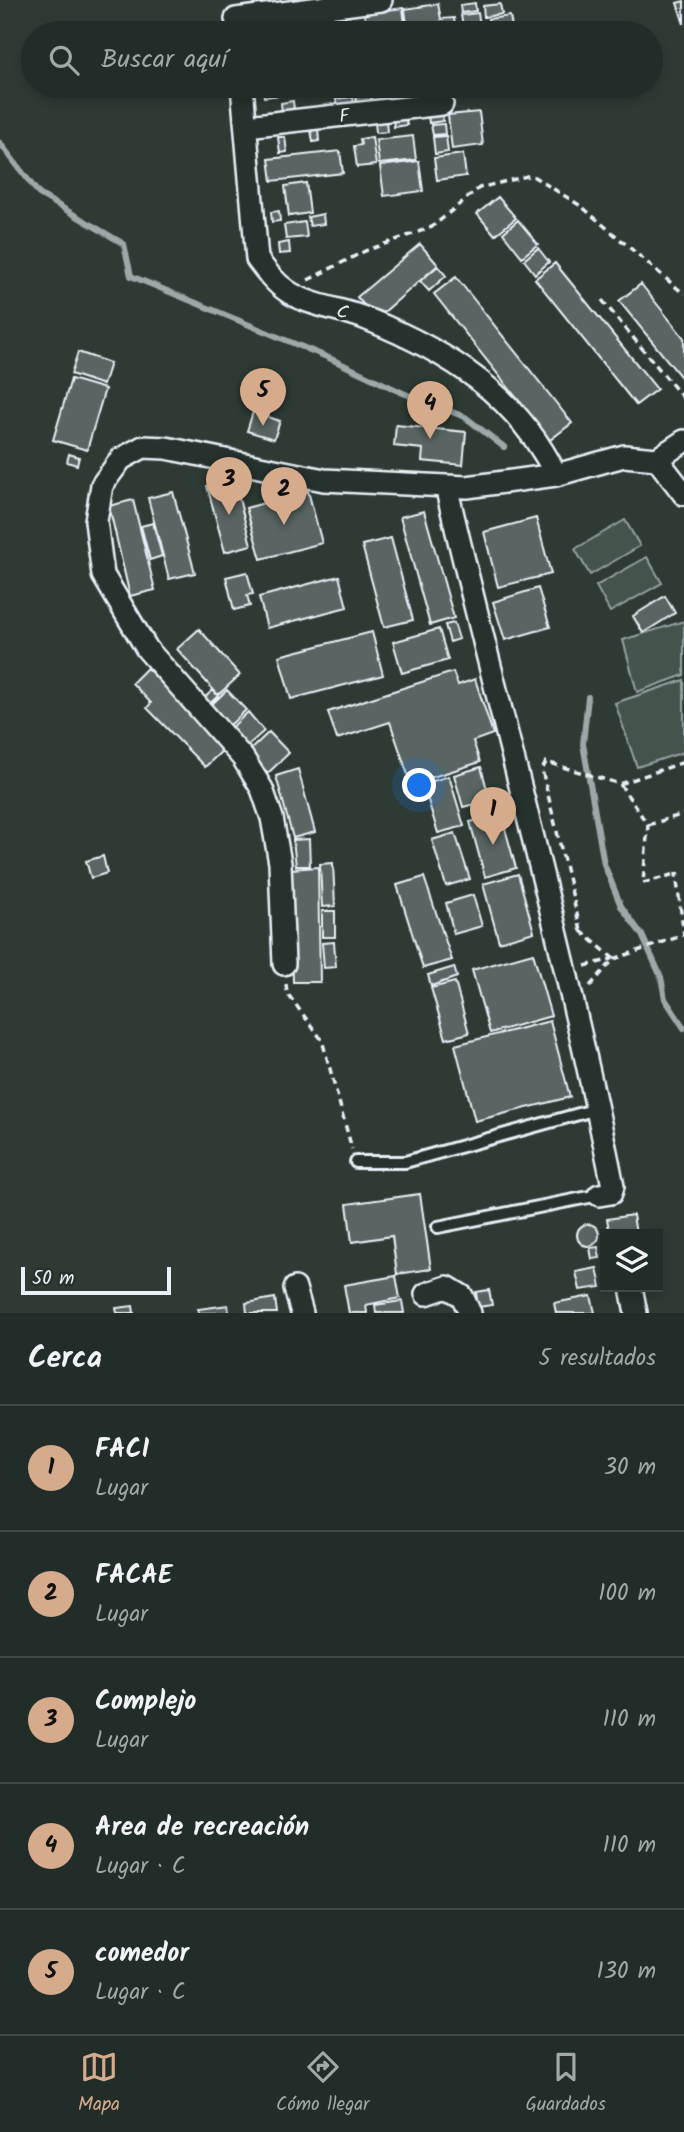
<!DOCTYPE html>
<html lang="es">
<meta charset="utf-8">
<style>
body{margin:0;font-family:Kalam,sans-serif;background:#2e3834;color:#f1f3f6}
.controls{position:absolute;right:21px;bottom:21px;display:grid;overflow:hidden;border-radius:0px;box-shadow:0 4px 10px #0003}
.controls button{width:63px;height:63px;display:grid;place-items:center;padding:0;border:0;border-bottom:2px solid #3f4845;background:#222c28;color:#f1f3f6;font:35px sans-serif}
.scale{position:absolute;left:21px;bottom:18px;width:150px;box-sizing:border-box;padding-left:7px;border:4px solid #e8f1f8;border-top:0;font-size:19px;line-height:24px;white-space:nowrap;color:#e8f1f8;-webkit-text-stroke:5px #26332d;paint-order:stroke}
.you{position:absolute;left:420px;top:786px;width:24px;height:24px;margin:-18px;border:5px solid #fff;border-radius:50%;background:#1a73e8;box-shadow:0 0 0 10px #1a73e833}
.badge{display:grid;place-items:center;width:46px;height:46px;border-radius:50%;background:#d6ab8b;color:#111;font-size:23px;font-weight:700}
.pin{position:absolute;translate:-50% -58px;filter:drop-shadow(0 2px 4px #0008)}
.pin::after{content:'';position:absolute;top:37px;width:24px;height:21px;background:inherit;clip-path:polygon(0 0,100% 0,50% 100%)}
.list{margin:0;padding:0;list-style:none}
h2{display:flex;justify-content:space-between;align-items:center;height:91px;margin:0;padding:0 28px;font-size:30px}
h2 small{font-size:23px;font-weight:400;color:#a2a7a8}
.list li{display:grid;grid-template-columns:46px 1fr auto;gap:21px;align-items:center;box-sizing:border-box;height:126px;padding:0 28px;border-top:2px solid #3f4845}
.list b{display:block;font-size:26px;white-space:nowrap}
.list p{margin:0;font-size:23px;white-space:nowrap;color:#a2a7a8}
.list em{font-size:23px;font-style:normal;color:#a2a7a8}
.icon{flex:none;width:38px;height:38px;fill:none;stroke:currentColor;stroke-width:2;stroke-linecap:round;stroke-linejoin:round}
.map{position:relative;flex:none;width:684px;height:1313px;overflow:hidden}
.search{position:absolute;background:#222c28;box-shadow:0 4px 10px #0003;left:21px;right:21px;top:21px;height:77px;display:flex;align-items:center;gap:18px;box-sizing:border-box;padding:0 24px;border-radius:38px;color:#a2a7a8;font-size:26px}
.sheet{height:721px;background:#222c28}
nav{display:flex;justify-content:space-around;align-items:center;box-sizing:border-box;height:98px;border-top:2px solid #3f4845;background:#222c28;font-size:19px;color:#a2a7a8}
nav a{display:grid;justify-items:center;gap:4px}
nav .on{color:#d6ab8b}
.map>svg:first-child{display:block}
.green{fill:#45524e;stroke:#96a2a3;stroke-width:2}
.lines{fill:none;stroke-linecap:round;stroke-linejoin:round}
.stream{stroke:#9da8a9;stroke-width:6}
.building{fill:#596563;stroke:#e8f1f8;stroke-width:2}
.lane-casing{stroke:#e8f1f8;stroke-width:16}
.street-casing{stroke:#e8f1f8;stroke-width:26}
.path{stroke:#e8f1f8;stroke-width:3.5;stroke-dasharray:7 5;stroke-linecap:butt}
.lane{stroke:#26332d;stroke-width:10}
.street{stroke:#26332d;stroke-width:21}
.labels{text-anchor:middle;stroke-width:6;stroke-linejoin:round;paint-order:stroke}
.street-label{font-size:19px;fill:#e8f1f8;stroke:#26332d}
</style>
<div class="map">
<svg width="684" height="1313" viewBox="0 0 684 1313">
<rect width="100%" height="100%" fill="#2e3b35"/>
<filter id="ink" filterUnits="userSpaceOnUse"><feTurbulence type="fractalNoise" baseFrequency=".0143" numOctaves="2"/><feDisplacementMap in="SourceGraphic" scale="14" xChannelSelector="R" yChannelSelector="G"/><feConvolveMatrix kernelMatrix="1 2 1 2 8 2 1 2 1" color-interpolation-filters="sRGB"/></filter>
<g filter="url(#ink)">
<path class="green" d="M625 520 640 546 590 575 575 549Z
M647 557 662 583 610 612 596 586Z
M684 621V675L637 692 623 640Z
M684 680V752L637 767 615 703Z"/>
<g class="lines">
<path class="stream" d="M0 143 39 194 124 244 131 276 329 358 403 393 465 417 504 447
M588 697 583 744 604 864 621 906 642 935 661 977 665 999 684 1028"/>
</g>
<path class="building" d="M684 1V24L677 3Z
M475 3 476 11 461 13 460 5Z
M438 4 441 19 454 18 456 33H408L405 9Z
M500 4 502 14 484 17 483 6Z
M403 8 406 33H367L364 13Z
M478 13 481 32 464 33 461 15Z
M343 14 344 23 328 25 327 16Z
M510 16 513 33H490L488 19Z
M320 17 322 28 309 29 308 18Z
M303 19 304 29 292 31 291 20Z
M356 25 357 33H347L346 26Z
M344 26 345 33H330V28Z
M262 86H329V90L264 97Z
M336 86H352L353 96 345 97V90L336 91Z
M371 95 372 104 357 106 356 97Z
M353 97 354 107 337 109 336 99Z
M293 101 294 110 282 112 281 103Z
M479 112 483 145 452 149 448 115Z
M442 114 443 121 429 123 428 115Z
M405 117 407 125 394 127 393 118Z
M386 121 387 132 376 133 375 122Z
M444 124 445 134 433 135 431 125Z
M318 129 319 141 313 142 311 130Z
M413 136 416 160 379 164 376 140Z
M446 136 448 152 435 154 433 137Z
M278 137H285L287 152 280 153Z
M372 137 376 165 357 167 354 146 361 145 360 139Z
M340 151 343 173 272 181 269 159Z
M463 154 466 176 437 180 434 158Z
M419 161 423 191 384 196 380 166Z
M306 183 310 213 289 216 285 186Z
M498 197 516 218 495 235 477 214Z
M279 211 280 221 272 222 271 212Z
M323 214 324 224 310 226 308 217Z
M518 220 538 244 522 257 503 233Z
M305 222 307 237 286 239 284 225Z
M289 242 290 253 279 254 278 244Z
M420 244 438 265 376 319 357 297Z
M538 248 549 262 535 274 524 260Z
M555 263 657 389 636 405 535 279Z
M438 266 446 276 429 291 420 281Z
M456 277 572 423 550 440 434 294Z
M641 284 684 338V381L619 301Z
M78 352 110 363 103 385 71 374Z
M71 379 105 389 87 450 53 440Z
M253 412 280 421 274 439 247 431Z
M396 425 466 432 463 465 422 461 423 449 394 446Z
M69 454 79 457 77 465 67 462Z
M234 479 251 545 225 552 207 486Z
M308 491 322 543 261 559 246 508Z
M173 492 195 573 169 579 148 498Z
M133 500 155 590 130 596 109 506Z
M424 511 454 618 430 625 400 517Z
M536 518 551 574 498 587 484 532Z
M153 523 162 556 150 560 141 526Z
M391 538 413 620 384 627 362 545Z
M247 572 253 594 247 595 250 606 234 610 226 577Z
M339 576 347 607 267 628 259 597Z
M538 588 550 627 505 640 493 602Z
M665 596 675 613 643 633 633 616Z
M454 623 459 639 450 642 445 625Z
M199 629 240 675 218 695 177 649Z
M439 629 448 660 402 673 393 642Z
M372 632 383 675 291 699 279 656Z
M147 668 225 748 205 767 147 708 151 703 132 683Z
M453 672 458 685 475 679 493 734 473 741 480 762 411 784 390 722 337 739 328 712Z
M213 690 218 696 207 706 202 700Z
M227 690 246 710 228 727 209 707Z
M248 712 264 731 246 747 230 729Z
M269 732 289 753 268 773 248 752Z
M481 767 490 800 463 807 454 775Z
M298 769 315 832 293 838 276 776Z
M449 776 464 826 438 833 423 784Z
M501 814 516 868 485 877 470 822Z
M455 833 470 879 446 886 432 840Z
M309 839 310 866H296L293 840Z
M103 856 107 873 91 878 86 861Z
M333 863 335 906 322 907 320 864Z
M318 867 320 982H293L290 869Z
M518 874 534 932 499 942 483 884Z
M424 877 452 960 423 968 397 885Z
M473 895 482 926 454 934 446 903Z
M322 911H335V937H322Z
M334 942 336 967 324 968 322 943Z
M533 953 551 1016 490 1033 472 970Z
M454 967 457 977 431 986 428 975Z
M455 982 469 1033 446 1039 431 988Z
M550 1021 570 1097 475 1121 455 1045Z
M420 1194 431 1269 397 1274 392 1236 352 1242 347 1204Z
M633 1215 636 1234H610L607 1219Z
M577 1235a11 11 0 1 1 22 0a11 11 0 1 1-22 0Z
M598 1247 600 1258 592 1259 590 1248Z
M597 1268 601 1287 580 1290 576 1272Z
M396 1276 400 1298 366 1305 367 1313H349L344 1285Z
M489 1290 492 1305 478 1307 476 1292Z
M591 1296 595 1313H556L554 1303Z
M275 1298 277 1313H247L246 1303Z
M402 1301 404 1313H376L375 1305Z
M228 1305 229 1313H199L198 1309Z
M133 1306 134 1313H117L116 1308Z"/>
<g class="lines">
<g class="lane-casing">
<path id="lane" d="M356 1162H405L597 1109
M438 1227 599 1195"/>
</g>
<g class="street-casing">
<path id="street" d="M236 19 381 0
M242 86 257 259C266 271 275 283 287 291 309 306 343 309 367 319 449 352 516 394 556 475
M246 126 442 104
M657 459 684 494
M446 486C501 719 566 951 613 1186L611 1193 599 1195
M284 964 280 863 272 818 262 789 243 758 147 649 103 575 96 521 102 485 121 459 143 447 166 448 324 480 467 487 556 475 624 456 657 459 684 441
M631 1287 636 1313
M295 1288 302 1313
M426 1294 447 1287 462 1296 470 1313"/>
</g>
<path class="path" d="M308 280 365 251 432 227 479 188 531 175 581 206 684 294
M602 300 684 399
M620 784 648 825 643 883 675 874
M648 825 684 814
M581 931 542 770 546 762 620 784 684 762
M581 931 614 959
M585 966 612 959
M286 984 287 993 322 1040 352 1149
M590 986 614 959 684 935 676 874 684 872"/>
<use href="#lane" class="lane"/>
<use href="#street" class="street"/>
</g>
</g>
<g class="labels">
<g class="street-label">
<text transform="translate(344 115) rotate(-7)" y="7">F</text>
<text transform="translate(343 311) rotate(19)" y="7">C</text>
</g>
</g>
</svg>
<div class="controls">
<button><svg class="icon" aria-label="layers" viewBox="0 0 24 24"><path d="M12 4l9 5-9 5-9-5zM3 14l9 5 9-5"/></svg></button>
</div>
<div class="scale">50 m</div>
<div class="you"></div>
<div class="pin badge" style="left:493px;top:845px">1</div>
<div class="pin badge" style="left:284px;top:525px">2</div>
<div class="pin badge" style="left:229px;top:515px">3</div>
<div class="pin badge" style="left:430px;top:439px">4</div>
<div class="pin badge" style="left:263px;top:426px">5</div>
<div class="search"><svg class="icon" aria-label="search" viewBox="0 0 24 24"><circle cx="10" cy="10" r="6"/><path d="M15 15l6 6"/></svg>Buscar aquí</div>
</div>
<section class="sheet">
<h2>Cerca<small>5 resultados</small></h2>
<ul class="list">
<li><span class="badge">1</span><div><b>FACI</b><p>Lugar</p></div><em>30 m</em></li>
<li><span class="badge">2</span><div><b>FACAE</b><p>Lugar</p></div><em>100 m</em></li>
<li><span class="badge">3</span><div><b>Complejo</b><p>Lugar</p></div><em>110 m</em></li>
<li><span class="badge">4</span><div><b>Area de recreación</b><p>Lugar · C</p></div><em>110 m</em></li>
<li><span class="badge">5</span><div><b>comedor</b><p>Lugar · C</p></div><em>130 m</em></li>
</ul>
</section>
<nav>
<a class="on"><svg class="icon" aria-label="map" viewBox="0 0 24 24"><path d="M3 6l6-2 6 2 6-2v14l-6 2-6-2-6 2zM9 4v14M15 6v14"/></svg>Mapa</a>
<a><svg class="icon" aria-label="directions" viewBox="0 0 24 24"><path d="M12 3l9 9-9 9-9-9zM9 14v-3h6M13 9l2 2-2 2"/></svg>Cómo llegar</a>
<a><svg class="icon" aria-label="saved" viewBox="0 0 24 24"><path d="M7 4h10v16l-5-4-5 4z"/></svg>Guardados</a>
</nav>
